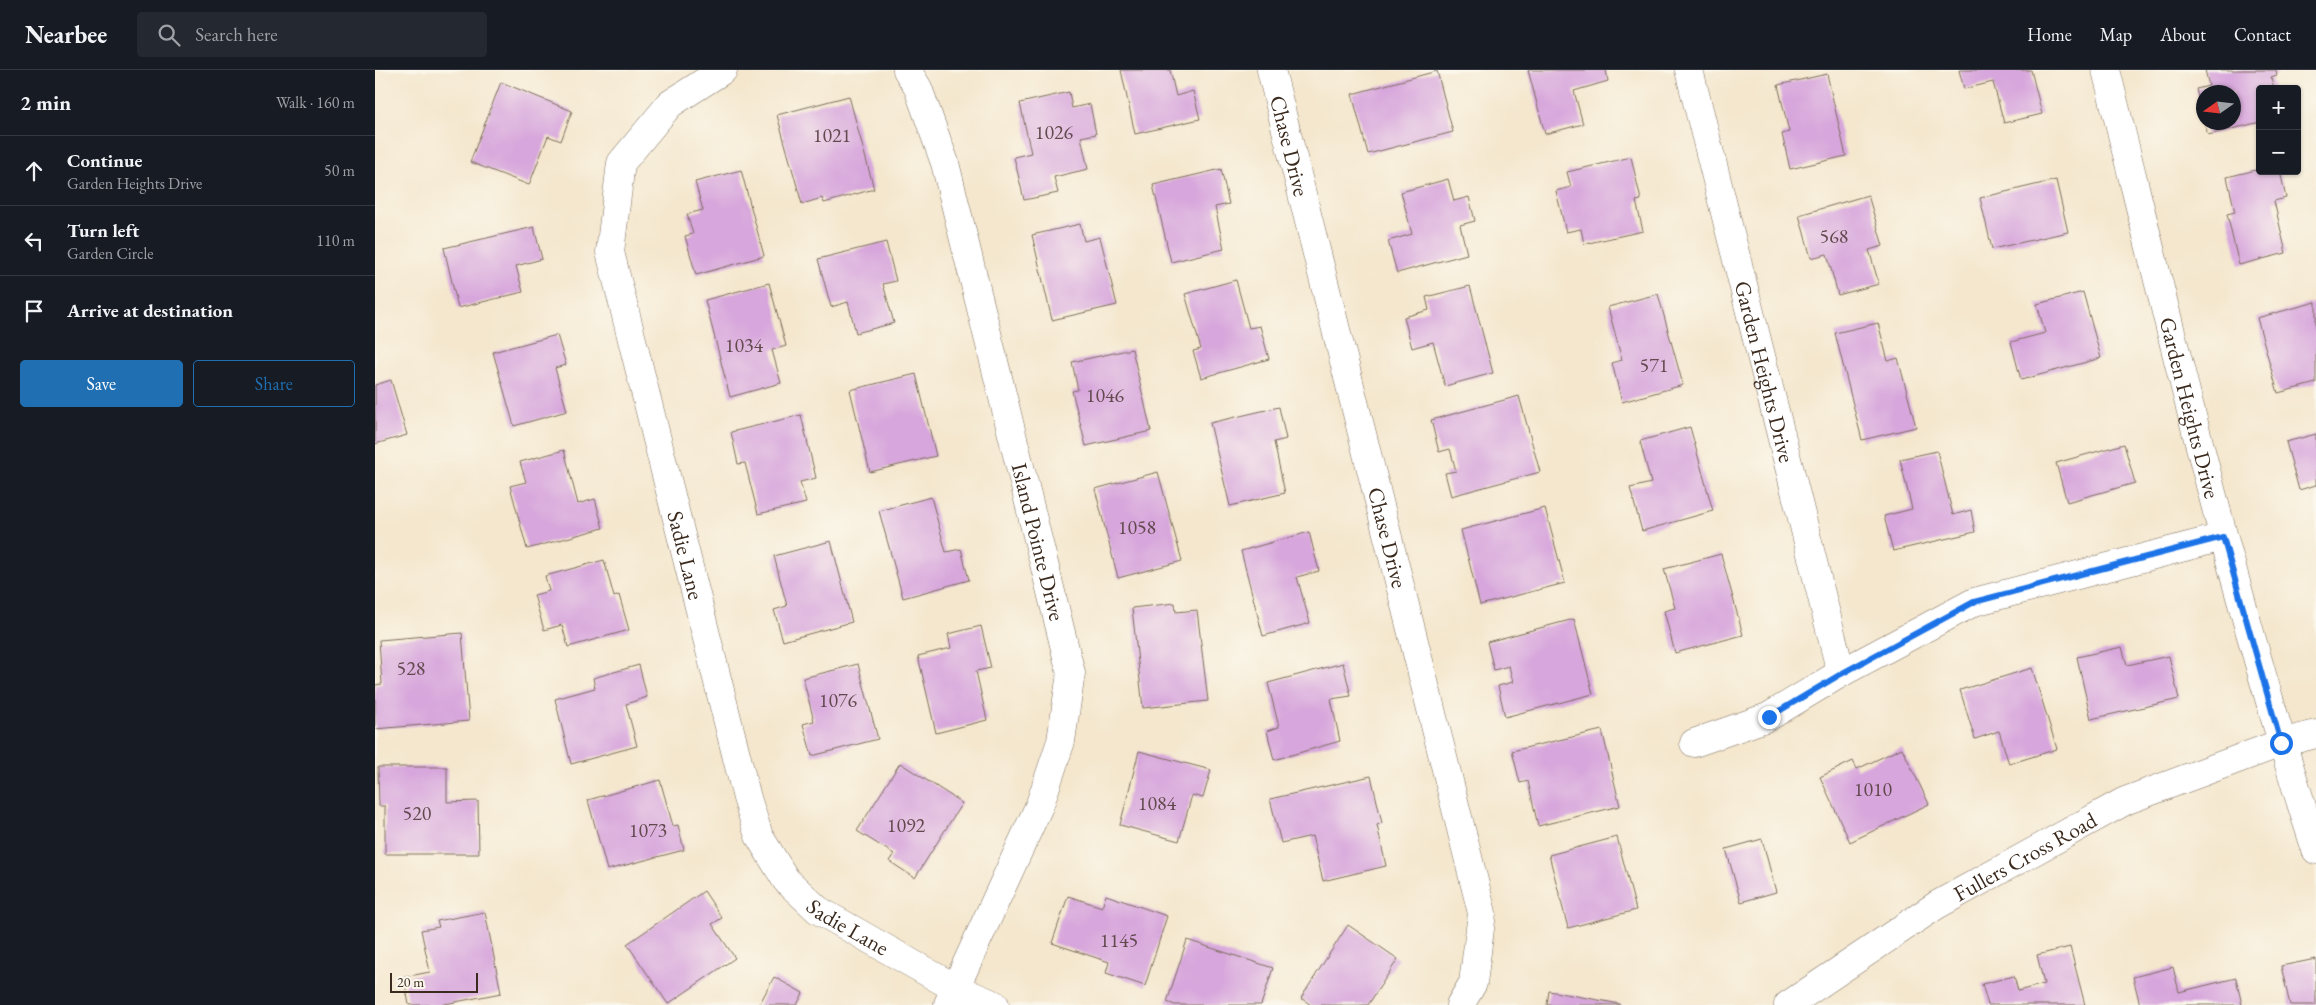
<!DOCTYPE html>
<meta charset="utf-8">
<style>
body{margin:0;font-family:"EB Garamond",serif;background:#242831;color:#f1f3f6}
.controls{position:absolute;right:15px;top:15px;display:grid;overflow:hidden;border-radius:5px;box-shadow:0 1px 4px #0004}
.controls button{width:45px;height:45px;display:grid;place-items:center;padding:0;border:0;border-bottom:1px solid #363941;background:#171b24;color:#f1f3f6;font:25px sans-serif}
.compass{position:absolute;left:1821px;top:15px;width:45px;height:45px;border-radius:50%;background:#171b24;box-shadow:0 1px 4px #0004;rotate:256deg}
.scale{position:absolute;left:15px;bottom:12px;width:88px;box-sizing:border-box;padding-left:5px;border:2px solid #3b2a1e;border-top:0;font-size:14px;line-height:18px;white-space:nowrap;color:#3b2a1e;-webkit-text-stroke:4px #fbf7ec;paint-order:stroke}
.stop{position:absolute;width:15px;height:15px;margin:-11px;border:4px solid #1a73e8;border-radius:50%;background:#fff}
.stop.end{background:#1a73e8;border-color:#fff;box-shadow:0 1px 5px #0008}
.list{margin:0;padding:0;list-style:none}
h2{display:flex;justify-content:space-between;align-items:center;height:65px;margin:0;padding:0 20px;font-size:21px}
h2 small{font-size:16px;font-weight:400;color:#9ea1a6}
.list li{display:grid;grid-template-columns:32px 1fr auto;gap:15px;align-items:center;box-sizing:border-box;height:70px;padding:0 20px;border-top:1px solid #363941}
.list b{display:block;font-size:19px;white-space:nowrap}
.list p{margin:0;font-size:16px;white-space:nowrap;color:#9ea1a6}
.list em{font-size:16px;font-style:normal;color:#9ea1a6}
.actions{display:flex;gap:10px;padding:15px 20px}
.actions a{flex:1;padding:11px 0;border:1px solid #1f6fb2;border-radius:5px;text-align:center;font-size:18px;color:#1f6fb2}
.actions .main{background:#1f6fb2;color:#fff}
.icon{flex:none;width:28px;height:28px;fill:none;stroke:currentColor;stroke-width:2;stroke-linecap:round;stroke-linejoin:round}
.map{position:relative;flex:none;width:1941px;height:935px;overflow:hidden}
header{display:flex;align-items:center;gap:30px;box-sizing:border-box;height:70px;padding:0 25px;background:#171b24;border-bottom:1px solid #363941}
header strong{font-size:24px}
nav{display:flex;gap:28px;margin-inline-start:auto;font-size:18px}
.search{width:350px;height:45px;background:#242831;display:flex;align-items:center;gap:12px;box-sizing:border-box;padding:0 18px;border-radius:5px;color:#9ea1a6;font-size:19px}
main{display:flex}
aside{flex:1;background:#171b24}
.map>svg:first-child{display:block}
.building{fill:#d7a6dc}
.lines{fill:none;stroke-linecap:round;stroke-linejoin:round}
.minor-casing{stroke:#7c6c5c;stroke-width:29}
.minor{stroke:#fff;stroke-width:28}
.route{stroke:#1a73e8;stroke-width:6}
.labels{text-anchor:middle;stroke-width:5;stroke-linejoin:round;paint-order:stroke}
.number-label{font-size:20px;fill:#62494e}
.street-label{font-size:22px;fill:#3b2a1e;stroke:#fbf7ec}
</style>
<header>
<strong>Nearbee</strong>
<div class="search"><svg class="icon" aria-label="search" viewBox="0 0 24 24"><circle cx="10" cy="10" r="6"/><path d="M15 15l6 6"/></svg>Search here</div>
<nav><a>Home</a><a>Map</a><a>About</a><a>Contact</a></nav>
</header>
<main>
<aside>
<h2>2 min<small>Walk · 160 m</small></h2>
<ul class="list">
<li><svg class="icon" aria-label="ahead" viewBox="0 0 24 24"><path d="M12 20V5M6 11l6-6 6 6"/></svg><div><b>Continue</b><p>Garden Heights Drive</p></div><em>50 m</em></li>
<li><svg class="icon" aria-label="left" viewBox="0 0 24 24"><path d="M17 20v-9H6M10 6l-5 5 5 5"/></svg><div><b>Turn left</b><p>Garden Circle</p></div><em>110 m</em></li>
<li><svg class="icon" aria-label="arrive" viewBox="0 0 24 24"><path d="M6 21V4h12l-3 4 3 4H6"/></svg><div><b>Arrive at destination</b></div></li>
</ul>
<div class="actions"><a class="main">Save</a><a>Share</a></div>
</aside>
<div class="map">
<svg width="1941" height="935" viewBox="0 0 1941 935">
<rect width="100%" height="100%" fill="#fbf7ec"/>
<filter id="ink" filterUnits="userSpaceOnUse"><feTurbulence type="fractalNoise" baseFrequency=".02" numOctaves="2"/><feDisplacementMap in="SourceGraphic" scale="10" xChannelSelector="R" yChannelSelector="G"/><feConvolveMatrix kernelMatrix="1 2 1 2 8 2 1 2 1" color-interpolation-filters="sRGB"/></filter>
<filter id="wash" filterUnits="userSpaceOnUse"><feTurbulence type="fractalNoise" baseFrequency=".0096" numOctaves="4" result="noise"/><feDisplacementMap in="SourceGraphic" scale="20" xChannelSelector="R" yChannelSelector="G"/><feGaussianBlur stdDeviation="1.12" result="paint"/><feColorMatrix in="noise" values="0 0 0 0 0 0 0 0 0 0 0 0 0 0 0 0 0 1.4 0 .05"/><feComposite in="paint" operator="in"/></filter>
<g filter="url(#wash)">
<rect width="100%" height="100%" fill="#f4e7ce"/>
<g id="blocks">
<path class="building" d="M746 0H795L801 26 818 21 825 49 760 64Z
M1153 0H1231L1233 11 1199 21 1208 54 1170 64Z
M1584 0H1656L1667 44 1629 53 1618 12 1589 19Z
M1830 0H1901L1902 5 1896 7 1899 19H1885V52L1833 65 1829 52H1858V22H1828V46L1821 19 1834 16Z
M1062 1 1078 62 993 84 977 24Z
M1452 4 1471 86 1415 99 1407 64 1414 62 1403 15Z
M126 12 197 41 186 71 173 66 154 115 95 92Z
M694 22 697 38 715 34 721 64 706 67 713 99 679 107 683 123 649 130 639 87 656 83 645 33Z
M474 26 499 119 449 133 447 128 427 134 402 45Z
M1256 87 1266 130 1261 131 1268 161 1209 174 1206 159 1191 162 1181 121 1196 117 1192 102Z
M846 99 854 134 840 137 849 179 796 192 778 115Z
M1885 99V101H1905L1911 128 1899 131 1911 183 1864 195 1852 144 1860 142 1852 107Z
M366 100 389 186 321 205 310 166 318 164 312 144 328 140 320 112Z
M1073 109 1079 131 1094 127 1100 151 1085 155 1092 184 1022 203 1013 171 1037 164 1026 122Z
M1681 110 1693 162 1617 179 1605 128Z
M1493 125 1508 176 1494 180 1504 214 1463 225 1452 184 1436 188 1424 145Z
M705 154 709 171 725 167 742 235 677 250 657 165Z
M159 157 167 189 141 196 148 222 83 238 69 178Z
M511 172 521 211 508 214 519 253 481 263 473 232 456 237 443 189Z
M861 210 874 258 885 256 894 289 826 308 818 281 826 279 810 224Z
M394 213 411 276 397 280 406 313 355 327 330 230Z
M1095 216 1118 303 1070 316 1058 272 1037 278 1029 247 1054 240 1051 227Z
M1708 222 1726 288 1646 310 1636 272 1670 263 1662 234Z
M1283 224 1308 315 1247 332 1237 293 1247 290 1233 237Z
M1941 232V313L1903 323 1882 248Z
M1503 253 1513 291 1523 288 1541 357 1487 370 1460 263Z
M182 265 191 295 180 298 192 341 139 356 118 282Z
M757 279 776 361 711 376 697 321 703 320 697 292Z
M541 304 561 386 495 402 475 320Z
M16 310 32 365 0 374V315Z
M1144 326 1165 402 1076 426 1070 403 1081 401 1075 379 1064 382 1056 350Z
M904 337 911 369 899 372 910 423 855 436 835 353Z
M426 345 441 408 425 412 431 433 383 444 370 393 363 394 356 362Z
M1315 357 1338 441 1267 461 1255 418 1276 413 1265 371Z
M1941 364V415L1924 420 1911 372Z
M1749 374 1760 413 1692 432 1681 393Z
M189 380 203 434 220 429 228 458 152 479 135 416 151 412 145 392Z
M1562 381 1578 445 1596 440 1600 462 1518 481 1509 446 1537 439 1525 389Z
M783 402 807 491 743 508 720 419Z
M556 427 571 482 586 479 594 510 528 528 504 441Z
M1170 438 1190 513 1105 535 1086 460Z
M934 462 944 501 922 507 935 553 888 566 866 481Z
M456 471 477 552 408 571 399 540 412 536 399 486Z
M1346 484 1368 565 1300 583 1289 541 1300 538 1289 499Z
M229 490 239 527 244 525 254 560 193 577 187 555 169 560 159 525 174 521 170 506Z
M800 533 801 542 822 540 833 631 768 638 757 538Z
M1199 549 1218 624 1130 647 1123 616 1138 612 1134 596 1119 600 1112 572Z
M606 556 616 598 601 601 612 650 561 663 543 586 576 578 573 564Z
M87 563 94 651 0 659V615L7 614 4 570Z
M1747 577 1752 595 1794 586 1804 629 1716 649 1702 587Z
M968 593 976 626 956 629 965 671 899 690 892 661 904 657 893 613Z
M483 594 503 669 437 686 428 654 439 651 428 608Z
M264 595 272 627 251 634 262 676 196 694 180 629 220 618 218 608Z
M1657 598 1682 679 1634 694 1624 661 1600 669 1585 620Z
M1227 660 1245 736 1163 756 1153 711 1145 713 1137 681Z
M1527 678 1554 734 1475 772 1445 707 1478 691 1482 699Z
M764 681 836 700 828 728 817 725 804 771 745 755Z
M525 693 587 733 540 808 514 791 519 784 482 761Z
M3 697H72V732L103 731 104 784H10V736H4Z
M996 706 1007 753 1002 755 1011 796 948 811 937 766 906 773 895 729Z
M285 710 298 756 303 755 309 780 232 800 213 730Z
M1242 767 1261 840 1193 858 1174 785Z
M1387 769 1401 822 1366 832 1351 779Z
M329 821 347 848 337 854 360 888 293 934 252 874Z
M731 825 792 846 770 916 731 903 734 892 677 873 693 826 727 837Z
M110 842 126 923 65 935H34L29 907 55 902 46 860 64 857 62 851Z
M973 855 1023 889 993 935H936L926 928Z
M812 870 898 898 886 935H800L792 932Z
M1695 877 1710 935H1613L1607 914 1639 906 1643 921 1669 914 1662 885Z
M1941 889V935H1915L1906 896Z
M1798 897 1804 922 1861 908 1867 935H1765L1758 907Z
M399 907 428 923 422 935H384Z
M1174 921 1245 934V935H1172Z"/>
</g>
</g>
<g filter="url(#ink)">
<use href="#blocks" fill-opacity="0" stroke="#7c6c5c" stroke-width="1"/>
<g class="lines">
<g class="minor-casing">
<g id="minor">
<path id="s1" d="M348 0 295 34 246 93 235 182 372 728 384 766 411 810 443 840 580 918 620 935"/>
<path id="s2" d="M532 0 543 18 570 93 696 603 686 671 665 734 573 934"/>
<path id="s3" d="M896 0 1107 843 1098 913 1085 935"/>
<path id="s4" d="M1314 0 1466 603"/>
<path id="s5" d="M1731 0C1796 261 1857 524 1941 780"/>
<path d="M1319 673 1393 647 1466 603 1599 532 1848 467"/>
<path id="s6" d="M1413 935 1562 835 1750 731 1906 673 1941 664"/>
</g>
</g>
<use href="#minor" class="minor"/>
</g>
</g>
<g class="lines" filter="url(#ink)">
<path class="route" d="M1394 647 1466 604 1599 532 1848 467 1906 673"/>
</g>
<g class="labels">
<g class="number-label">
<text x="679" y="69">1026</text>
<text x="457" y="72">1021</text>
<text x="1459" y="173">568</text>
<text x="369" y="282">1034</text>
<text x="1279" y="302">571</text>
<text x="730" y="332">1046</text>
<text x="762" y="464">1058</text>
<text x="36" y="605">528</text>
<text x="463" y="637">1076</text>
<text x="1498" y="726">1010</text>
<text x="782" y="740">1084</text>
<text x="42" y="750">520</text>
<text x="531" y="762">1092</text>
<text x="273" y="767">1073</text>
<text x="744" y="877">1145</text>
</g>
<g class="street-label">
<text dy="8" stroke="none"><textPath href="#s3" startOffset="78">Chase Drive</textPath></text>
<text dy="8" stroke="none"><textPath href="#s4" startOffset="311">Garden Heights Drive</textPath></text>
<text dy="8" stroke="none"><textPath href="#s5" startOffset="348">Garden Heights Drive</textPath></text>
<text dy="8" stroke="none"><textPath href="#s3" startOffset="482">Chase Drive</textPath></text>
<text dy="8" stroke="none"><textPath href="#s2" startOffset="491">Island Pointe Drive</textPath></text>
<text dy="8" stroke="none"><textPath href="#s1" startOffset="542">Sadie Lane</textPath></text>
<text dy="8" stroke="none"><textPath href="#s6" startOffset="280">Fullers Cross Road</textPath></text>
<text dy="8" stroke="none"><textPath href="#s1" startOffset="962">Sadie Lane</textPath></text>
</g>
</g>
</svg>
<div class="controls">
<button>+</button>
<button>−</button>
</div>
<svg class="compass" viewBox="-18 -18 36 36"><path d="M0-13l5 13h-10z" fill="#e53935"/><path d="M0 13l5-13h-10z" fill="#9ea1a6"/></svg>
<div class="scale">20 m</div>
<div class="stop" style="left:1906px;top:673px"></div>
<div class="stop end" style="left:1394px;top:647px"></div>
</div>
</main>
